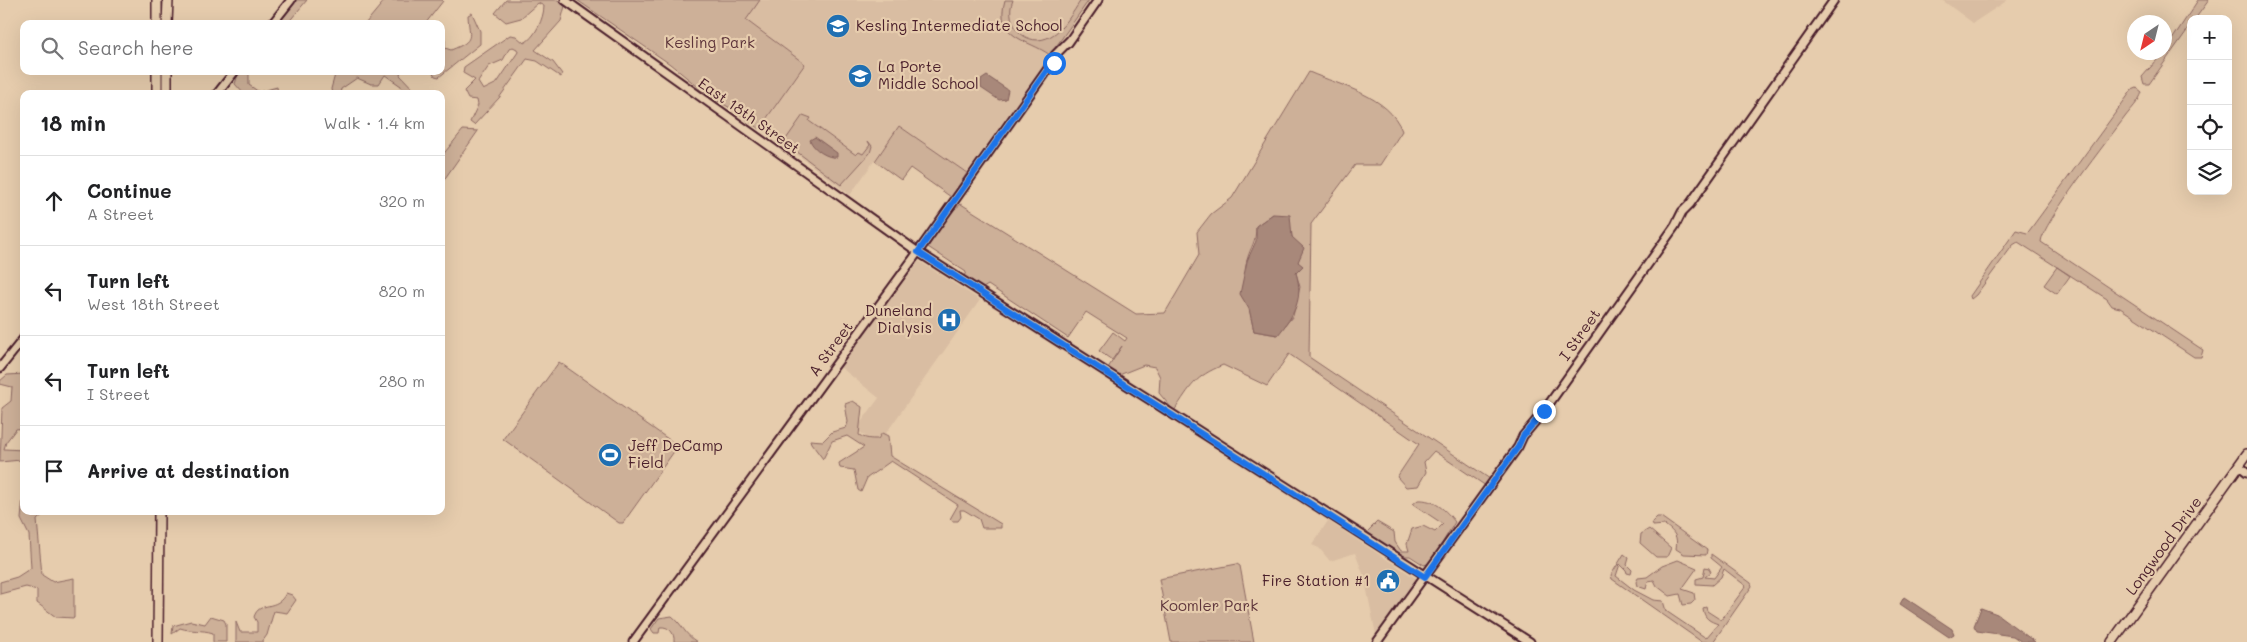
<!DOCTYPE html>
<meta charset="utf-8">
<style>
body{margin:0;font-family:Mali,sans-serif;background:#f2f2f2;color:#202124}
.controls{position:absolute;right:15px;top:15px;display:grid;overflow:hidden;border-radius:10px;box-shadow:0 5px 20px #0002}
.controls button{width:45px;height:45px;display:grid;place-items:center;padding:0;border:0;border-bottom:1px solid #e0e0e0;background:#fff;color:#202124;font:25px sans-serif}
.compass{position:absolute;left:2127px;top:15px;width:45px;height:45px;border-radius:50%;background:#fff;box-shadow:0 5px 20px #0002;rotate:215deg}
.stop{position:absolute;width:15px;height:15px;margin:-11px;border:4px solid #1a73e8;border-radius:50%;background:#fff}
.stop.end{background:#1a73e8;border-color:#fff;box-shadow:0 1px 5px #0008}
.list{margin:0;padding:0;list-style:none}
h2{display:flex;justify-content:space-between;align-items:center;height:65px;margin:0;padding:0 20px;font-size:21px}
h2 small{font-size:16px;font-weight:400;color:#757577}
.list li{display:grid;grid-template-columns:32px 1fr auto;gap:15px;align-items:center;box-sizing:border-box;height:90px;padding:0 20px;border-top:1px solid #e0e0e0}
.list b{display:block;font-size:19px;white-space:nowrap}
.list p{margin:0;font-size:16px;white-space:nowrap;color:#757577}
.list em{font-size:16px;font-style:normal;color:#757577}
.icon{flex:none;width:28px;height:28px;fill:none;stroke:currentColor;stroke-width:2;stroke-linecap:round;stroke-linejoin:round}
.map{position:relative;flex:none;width:2247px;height:642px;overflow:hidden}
.search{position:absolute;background:#fff;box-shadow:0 5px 20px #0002;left:20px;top:20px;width:425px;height:55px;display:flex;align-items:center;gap:12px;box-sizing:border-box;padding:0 18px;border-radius:10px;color:#757577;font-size:19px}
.panel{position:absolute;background:#fff;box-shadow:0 5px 20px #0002;left:20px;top:90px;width:425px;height:425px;border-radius:10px}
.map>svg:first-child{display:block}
.built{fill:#d9bda2}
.green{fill:#cdb098;stroke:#8c6862;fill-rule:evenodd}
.water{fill:#a8887a;stroke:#825e5a}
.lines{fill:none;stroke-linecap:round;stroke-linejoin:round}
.minor-casing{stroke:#4a1f2b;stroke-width:11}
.major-casing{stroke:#4a1f2b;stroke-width:12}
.minor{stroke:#e6ccad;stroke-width:7}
.major{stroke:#e6ccad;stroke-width:9}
.route{stroke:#1a73e8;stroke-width:6}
.labels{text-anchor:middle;stroke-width:4.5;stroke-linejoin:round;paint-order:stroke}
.poi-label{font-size:15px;fill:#4a1f2b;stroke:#e6ccad;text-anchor:start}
.park-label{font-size:15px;fill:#5e353b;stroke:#e6ccad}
.street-label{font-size:15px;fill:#4a1f2b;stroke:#e6ccad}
</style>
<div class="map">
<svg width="2247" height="642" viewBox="0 0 2247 642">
<rect width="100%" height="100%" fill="#e6ccad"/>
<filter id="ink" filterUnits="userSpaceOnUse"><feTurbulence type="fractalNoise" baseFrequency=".02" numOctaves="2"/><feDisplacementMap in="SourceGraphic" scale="10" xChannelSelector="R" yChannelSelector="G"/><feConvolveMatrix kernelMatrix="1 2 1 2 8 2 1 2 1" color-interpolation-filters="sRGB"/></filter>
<g filter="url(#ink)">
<path class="built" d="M760 0H1090L967 173 899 126 850 195 761 127 805 64 746 20Z
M1942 0H2008L1973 23Z
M919 261 980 300 877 446 856 429 879 398 839 366Z
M1328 521 1417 579 1376 635 1364 576 1355 553 1330 561 1319 548 1312 545Z"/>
<path class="green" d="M295 0H307L287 24H276Z
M385 0H442L443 1 425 24H365Z
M506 0H558L565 6 561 21 535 50 553 62 562 74 561 77 537 61 527 59 499 98 474 125 470 122 478 105 477 100 468 99 464 91 475 80 463 73 464 67 510 35 516 36 524 43C535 38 544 18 544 6L538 3 521 18 506 22 495 13ZM513 47 517 49 518 52 497 83 483 90 478 82 489 66 503 60 509 49Z
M577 0H760L746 20 805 64 759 129 737 112 708 95 670 64Z
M1005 0H1013C1003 24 1027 50 1051 36 1064 29 1073 12 1081 0H1089L1050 55C1028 39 994 39 1005 0Z
M2198 0H2209L2195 19H2191V25L2149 84H2144L2142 77 2164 52Z
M472 13 480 31V44L439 77 435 76 432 71H441V39H445V48L451 50C476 40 469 38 468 15Z
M239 71H249V85L259 92 277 87 278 94H244L235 84Z
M336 71H401L400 75 418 94H403L401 86 385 75 379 84H371L357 78 341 89 340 94H332L331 89Z
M1309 72C1341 86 1389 96 1402 131L1380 165H1355L1311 224 1309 357 1490 479 1486 486 1434 451 1424 462 1426 472 1418 486 1406 487 1397 477 1419 444 1289 354 1267 386 1223 365C1194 377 1191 386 1174 411L1159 393 1160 377 1155 367 1144 365 1119 375 1108 368 1122 346 1112 360 1099 351 1113 332 1125 341 1127 338 1086 312 1068 338 988 285 983 288 964 276 966 272 928 247 950 213 961 204 1136 314 1165 313 1199 255 1197 232 1211 214 1232 198ZM1273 214 1290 228 1298 262 1296 273 1300 287 1293 316 1277 335 1254 331C1250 315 1243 276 1247 260 1251 245 1256 244 1256 226Z
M2137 88 2142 92C2139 102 2131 109 2125 117 2111 136 2041 225 2041 242L2203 350 2201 357H2194L2120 308 2112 306 2107 299 2018 242 2013 245 1976 295 1971 299 1970 296 2016 230 2027 233 2029 231 2132 90Z
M803 115 811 118 809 121 856 155 859 152 863 154 870 145 868 141 872 146 870 153 841 185 784 142Z
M899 126 967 173 951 197 910 168 901 180 875 161Z
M463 130 478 131 441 184V157Z
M2057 267 2070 276 2057 294 2044 285Z
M559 362 678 446 623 523H619L503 439Z
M24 374V428L16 429 6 442 4 449 24 450V462L21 460 0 462 2 408 11 401 12 387 0 384V381L7 375Z
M853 401 862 407 859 435C866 439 870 439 878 439L882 433 888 436 890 456 1001 524V528H982L979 519 964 510H960L961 517 958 521H952L950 519 958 505 891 461 867 478 861 492 858 490 854 470 840 468 839 463 864 447 847 436 832 441 823 459 811 443 810 440 823 441 832 432 846 428 848 422 845 404Z
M24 486V511H47L37 520 42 575 53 582 74 578V618L56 617 37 603V590L26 587 0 594V582L17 577 31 568 29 535 21 519Z
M1418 500C1434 499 1446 510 1455 522L1430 563 1424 565 1410 556H1403L1367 532 1377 522 1394 532 1395 542 1401 551H1409L1407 544 1412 529 1423 526 1435 532 1443 524 1413 504Z
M1657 517H1661L1707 550 1706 555 1684 554 1676 549C1678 536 1675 533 1665 525L1653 526 1652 522Z
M1649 529 1671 548 1667 557H1656L1640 543 1641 534Z
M1624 554 1629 558 1627 565 1632 570 1631 574 1627 573 1626 570 1620 564 1616 576 1634 590 1653 600 1663 601 1666 611 1706 638 1718 624C1710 621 1704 619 1703 608L1706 607 1707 611 1721 620 1746 586 1724 569 1721 577 1712 585 1696 584V579L1703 577 1705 567 1709 568 1711 572 1705 577 1714 578 1722 567 1711 558V554L1751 583 1752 586 1713 642H1702L1612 579 1611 575Z
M1678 560 1697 568 1682 589 1694 593 1695 600 1691 604 1683 605 1680 594 1670 596 1657 586 1654 580 1648 581 1646 589 1637 586 1636 582 1638 578 1647 577 1662 566Z
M1237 564 1240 566 1254 642H1171L1159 579Z
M286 593 292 595 296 600 287 613 274 611 267 635 262 642H236V622L240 632H257V622L254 617C259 600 277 612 286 593Z
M211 616 224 620 226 624V642H213V633C201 629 192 632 180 628L172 634 173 626 191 621 205 624Z
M672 616C684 626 683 633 697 642H674C675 633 669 626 660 627L659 633H654L651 629 659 618Z"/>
<path class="water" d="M987 76 1008 90 1006 99 999 100 981 88V80Z
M815 137 837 153V157C828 159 813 149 810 140Z
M1273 214 1290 215 1292 237 1304 248 1298 262 1303 266 1296 273C1304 299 1294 315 1278 335L1254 331 1249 309 1240 294 1247 261 1256 241V226Z
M1904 597 1952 629 1954 634 1949 637 1900 604Z
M1981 608 1997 614 2035 642H2022L2013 636 1977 631 1974 626Z"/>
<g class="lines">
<g class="minor-casing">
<path id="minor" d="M565 0 918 252 1530 642
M272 24 291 0
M1068 43 1098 0
M217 94 235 71
M0 368 24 338
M2239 466 2247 472
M633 642 918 252 1047 70 1055 55 1070 40
M1377 642 1518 447 1523 436 1544 411 1675 226 1682 212 1690 204 1834 0"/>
</g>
<g class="major-casing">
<path id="major" d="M157 24V0
M167 24 168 0
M157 94V71
M167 94V71
M158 642 159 511
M2112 642 2247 454"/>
</g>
<use href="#minor" class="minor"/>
<use href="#major" class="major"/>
</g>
</g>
<g class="lines" filter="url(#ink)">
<path class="route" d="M1054 63 1047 70 918 252 1425 577 1518 447 1523 436 1544 411"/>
</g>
<defs>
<g id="school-disc" transform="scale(1.25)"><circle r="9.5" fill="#1f6fb2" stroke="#e6ccad"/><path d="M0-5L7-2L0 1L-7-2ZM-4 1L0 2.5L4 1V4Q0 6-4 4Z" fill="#fff"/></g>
<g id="hospital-disc" transform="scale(1.25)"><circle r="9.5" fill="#1f6fb2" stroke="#e6ccad"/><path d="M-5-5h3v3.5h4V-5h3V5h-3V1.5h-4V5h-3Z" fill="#fff"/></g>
<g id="stadium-disc" transform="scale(1.25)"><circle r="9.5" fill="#1f6fb2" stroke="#e6ccad"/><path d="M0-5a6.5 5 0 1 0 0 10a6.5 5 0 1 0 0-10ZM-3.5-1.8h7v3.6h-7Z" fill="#fff"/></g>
<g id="civic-disc" transform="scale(1.25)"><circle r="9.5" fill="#1f6fb2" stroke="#e6ccad"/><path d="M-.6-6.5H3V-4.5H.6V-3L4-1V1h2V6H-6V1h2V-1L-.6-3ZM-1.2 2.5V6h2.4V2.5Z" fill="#fff"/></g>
</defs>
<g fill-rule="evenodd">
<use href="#school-disc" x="838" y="26"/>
<use href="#school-disc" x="860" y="76"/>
<use href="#hospital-disc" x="949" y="320"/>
<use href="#stadium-disc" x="610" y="455"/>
<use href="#civic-disc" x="1388" y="581"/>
</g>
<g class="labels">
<g class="poi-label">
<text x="856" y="31">Kesling Intermediate School</text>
<text x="878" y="72">La Porte<tspan x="878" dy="17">Middle School</tspan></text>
<text x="932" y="316" text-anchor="end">Duneland<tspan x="932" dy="17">Dialysis</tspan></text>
<text x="628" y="451">Jeff DeCamp<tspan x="628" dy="17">Field</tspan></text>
<text x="1370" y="586" text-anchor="end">Fire Station #1</text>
</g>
<g class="park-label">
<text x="710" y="48">Kesling Park</text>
<text x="1209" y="611">Koomler Park</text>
</g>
<g class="street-label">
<text transform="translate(749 116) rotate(35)" y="5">East 18th Street</text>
<text transform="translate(1580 335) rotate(-55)" y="5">I Street</text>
<text transform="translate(831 349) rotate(-54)" y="5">A Street</text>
<text transform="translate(2164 546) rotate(-54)" y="5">Longwood Drive</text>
</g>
</g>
</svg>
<div class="controls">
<button>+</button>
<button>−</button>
<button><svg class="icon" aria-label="locate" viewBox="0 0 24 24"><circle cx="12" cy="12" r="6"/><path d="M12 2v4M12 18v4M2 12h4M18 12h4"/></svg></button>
<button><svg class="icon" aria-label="layers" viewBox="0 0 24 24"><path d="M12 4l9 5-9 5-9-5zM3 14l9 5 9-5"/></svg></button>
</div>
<svg class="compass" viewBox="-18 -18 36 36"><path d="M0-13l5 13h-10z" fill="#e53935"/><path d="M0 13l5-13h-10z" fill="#757577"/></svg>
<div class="stop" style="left:1054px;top:63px"></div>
<div class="stop end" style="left:1544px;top:411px"></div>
<div class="search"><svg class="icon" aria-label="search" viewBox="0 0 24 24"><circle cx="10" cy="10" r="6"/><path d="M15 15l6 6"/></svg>Search here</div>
<section class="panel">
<h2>18 min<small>Walk · 1.4 km</small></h2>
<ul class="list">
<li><svg class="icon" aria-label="ahead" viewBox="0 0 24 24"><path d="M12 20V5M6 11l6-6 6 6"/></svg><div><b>Continue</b><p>A Street</p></div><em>320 m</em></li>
<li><svg class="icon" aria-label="left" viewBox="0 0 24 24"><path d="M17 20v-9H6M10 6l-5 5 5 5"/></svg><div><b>Turn left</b><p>West 18th Street</p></div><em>820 m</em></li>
<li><svg class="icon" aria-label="left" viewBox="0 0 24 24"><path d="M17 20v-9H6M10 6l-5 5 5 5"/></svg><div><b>Turn left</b><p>I Street</p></div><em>280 m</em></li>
<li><svg class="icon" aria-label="arrive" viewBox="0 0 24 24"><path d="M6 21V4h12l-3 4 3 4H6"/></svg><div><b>Arrive at destination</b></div></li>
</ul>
</section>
</div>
